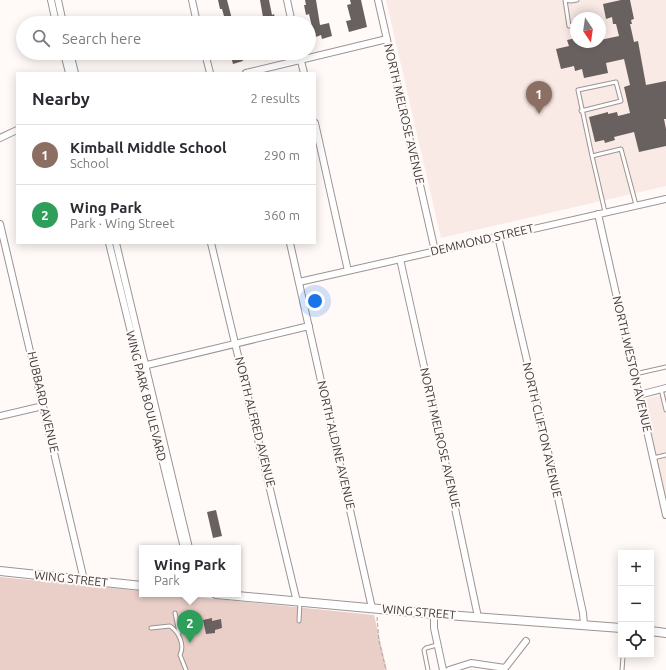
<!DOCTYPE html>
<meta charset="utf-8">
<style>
body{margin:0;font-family:Ubuntu,sans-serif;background:#f2f2f3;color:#2b2b33}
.controls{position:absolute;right:12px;bottom:12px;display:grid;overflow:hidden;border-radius:0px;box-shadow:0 2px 10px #0003}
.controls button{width:36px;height:36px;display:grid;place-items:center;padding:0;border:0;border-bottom:1px solid #e1e1e2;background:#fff;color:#2b2b33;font:20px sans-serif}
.compass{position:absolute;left:570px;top:12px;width:36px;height:36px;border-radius:50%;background:#fff;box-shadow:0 2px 10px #0003;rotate:167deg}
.you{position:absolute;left:315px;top:301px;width:14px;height:14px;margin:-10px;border:3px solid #fff;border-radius:50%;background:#1a73e8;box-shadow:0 0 0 6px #1a73e833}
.badge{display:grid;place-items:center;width:26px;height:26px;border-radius:50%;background:#0f766e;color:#fff;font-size:13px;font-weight:700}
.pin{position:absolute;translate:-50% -33px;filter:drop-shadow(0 1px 2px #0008)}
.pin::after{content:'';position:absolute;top:21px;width:14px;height:12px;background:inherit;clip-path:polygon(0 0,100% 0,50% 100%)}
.popup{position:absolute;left:139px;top:545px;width:102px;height:52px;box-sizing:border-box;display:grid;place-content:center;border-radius:0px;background:#fff;filter:drop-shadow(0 1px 3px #0005);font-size:13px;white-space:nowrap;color:#7c7c81}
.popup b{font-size:15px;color:#2b2b33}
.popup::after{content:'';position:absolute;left:50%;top:100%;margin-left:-8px;border:8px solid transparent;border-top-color:#fff}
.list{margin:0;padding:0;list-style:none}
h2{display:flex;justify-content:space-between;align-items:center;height:52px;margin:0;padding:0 16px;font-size:17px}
h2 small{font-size:13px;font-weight:400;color:#7c7c81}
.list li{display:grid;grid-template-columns:26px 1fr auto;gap:12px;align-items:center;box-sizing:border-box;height:60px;padding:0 16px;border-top:1px solid #e1e1e2}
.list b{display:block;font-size:15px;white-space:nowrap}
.list p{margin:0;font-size:13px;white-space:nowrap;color:#7c7c81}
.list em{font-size:13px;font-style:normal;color:#7c7c81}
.icon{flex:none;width:22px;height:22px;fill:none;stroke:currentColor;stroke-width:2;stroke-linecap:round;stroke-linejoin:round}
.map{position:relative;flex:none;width:666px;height:670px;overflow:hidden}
.search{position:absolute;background:#fff;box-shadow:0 2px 10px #0003;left:16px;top:16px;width:300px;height:44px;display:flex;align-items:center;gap:10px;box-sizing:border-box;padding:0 14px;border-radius:22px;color:#7c7c81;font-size:15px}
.panel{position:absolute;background:#fff;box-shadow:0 2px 10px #0003;left:16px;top:72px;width:300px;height:172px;border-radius:0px}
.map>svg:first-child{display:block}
.built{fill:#f9eae6;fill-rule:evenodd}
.green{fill:#eacec8}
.building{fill:#69615f}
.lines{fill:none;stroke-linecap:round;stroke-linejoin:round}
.lane-casing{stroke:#9d9492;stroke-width:5}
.street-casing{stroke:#9d9492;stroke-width:8}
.secondary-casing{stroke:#9d9492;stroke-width:10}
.path{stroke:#ada7a6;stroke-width:1;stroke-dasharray:4 2;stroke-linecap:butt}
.lane{stroke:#fff;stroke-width:3}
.street{stroke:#fff;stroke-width:6}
.secondary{stroke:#fff;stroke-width:8}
.labels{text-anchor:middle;stroke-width:4;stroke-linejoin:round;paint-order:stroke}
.street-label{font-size:12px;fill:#3e3a39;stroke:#fff9f8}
</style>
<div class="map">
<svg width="666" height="670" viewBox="0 0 666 670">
<rect width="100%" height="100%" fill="#fff9f8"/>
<path class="built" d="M386 0H666V186L441 238ZM576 18H600V42H576Z
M666 394V501L645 399Z"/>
<path class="green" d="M0 577 142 591V594H168L374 615 387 670H0Z"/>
<path class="building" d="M218 0H227L233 23H226L222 9H220Z
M260 0H269L272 15 274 14 276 22 274 23H264Z
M305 0H316L320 25 329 23 332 36 322 39 321 35 313 38 310 28 312 27 309 14 306 15 304 5H306Z
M350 0H361L367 27 349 32 346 21 351 20 347 5 351 4Z
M621 0H630L634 19 631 20 632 24H630L634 42 638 41 646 85 666 81V119H664L666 129V146L639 152 634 132 614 137 615 140 605 143 604 140 595 142 589 117 608 112V114L617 112 618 116 630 113 624 87 630 85 624 59 606 63 608 73 584 78 582 69 575 71 574 66 561 69 556 49 569 46 567 40 576 38V42H600V40L619 36 616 24H613L612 17 606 19 603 4Z
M230 53H241L243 61 233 64Z
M216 510 222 536 213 538 207 512Z
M212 618V621L221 619 222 628 215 630V633L206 634 203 620Z"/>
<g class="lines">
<g class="lane-casing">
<path id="lane" d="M565 0 569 26 576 24
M565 0 571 1 577 0
M581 111 621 101 616 82 578 90 592 156
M605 212 592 156 621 149 636 205
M635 374 666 367
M661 389 666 410
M653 458 666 455
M175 613 179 633
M299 621 300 602
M151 628 170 626C179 632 185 645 180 655L186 670
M428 670 424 650 426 648 437 645
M622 670 623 657"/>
</g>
<g class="street-casing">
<path id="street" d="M51 0 56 23
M58 0 63 23
M192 0 197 23
M287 0 292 23
M378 0 435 251
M64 53 69 73
M70 53 75 73
M205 53 210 73
M299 53 304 73
M246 73 387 39
M315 123 348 271
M0 138 17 130
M598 214 666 515
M0 224 84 580
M498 236 545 438 583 613 584 625
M109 243 184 548
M116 243 189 548
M211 243 297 602
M290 243 372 608
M400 259 442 447 478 617
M299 282 666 199
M143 366 309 326
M639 395 666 388
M0 416 43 406
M434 614V628L443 670
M449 670 471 663 505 668 526 641"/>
</g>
<g class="secondary-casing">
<path id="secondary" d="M0 571 142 586
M216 594 434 614 621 628
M651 631 666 633"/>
</g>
<path class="path" d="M377 617 379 641 386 670"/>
<use href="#lane" class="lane"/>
<use href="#street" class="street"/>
<use href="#secondary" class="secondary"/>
</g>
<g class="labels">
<g class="street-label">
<text transform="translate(404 114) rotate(77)" y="4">NORTH MELROSE AVENUE</text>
<text transform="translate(482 240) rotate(-13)" y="4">DEMMOND STREET</text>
<text transform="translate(632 364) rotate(77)" y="4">NORTH WESTON AVENUE</text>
<text transform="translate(146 396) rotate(76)" y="4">WING PARK BOULEVARD</text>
<text transform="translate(43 402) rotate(77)" y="4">HUBBARD AVENUE</text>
<text transform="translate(255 422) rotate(76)" y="4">NORTH ALFRED AVENUE</text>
<text transform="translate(542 430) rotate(77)" y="4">NORTH CLIFTON AVENUE</text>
<text transform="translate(440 438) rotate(77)" y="4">NORTH MELROSE AVENUE</text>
<text transform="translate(336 445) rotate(77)" y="4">NORTH ALDINE AVENUE</text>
<text transform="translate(71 579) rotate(6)" y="4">WING STREET</text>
<text transform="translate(419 612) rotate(5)" y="4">WING STREET</text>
</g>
</g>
</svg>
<div class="controls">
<button>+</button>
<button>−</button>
<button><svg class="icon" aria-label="locate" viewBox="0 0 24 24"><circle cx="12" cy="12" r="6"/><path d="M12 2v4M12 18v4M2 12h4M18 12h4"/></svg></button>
</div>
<svg class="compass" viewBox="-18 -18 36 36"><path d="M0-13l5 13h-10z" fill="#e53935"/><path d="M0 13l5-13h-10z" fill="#7c7c81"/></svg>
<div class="you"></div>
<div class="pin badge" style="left:539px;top:114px;background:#8d6e63">1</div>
<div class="pin badge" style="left:190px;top:643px;background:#2e9e5b">2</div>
<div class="popup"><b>Wing Park</b>Park</div>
<div class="search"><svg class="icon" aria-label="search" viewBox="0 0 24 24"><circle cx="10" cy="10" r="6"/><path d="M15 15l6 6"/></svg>Search here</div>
<section class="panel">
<h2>Nearby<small>2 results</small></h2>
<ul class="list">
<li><span class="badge" style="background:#8d6e63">1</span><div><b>Kimball Middle School</b><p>School</p></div><em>290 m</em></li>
<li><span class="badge" style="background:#2e9e5b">2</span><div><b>Wing Park</b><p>Park · Wing Street</p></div><em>360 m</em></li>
</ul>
</section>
</div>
